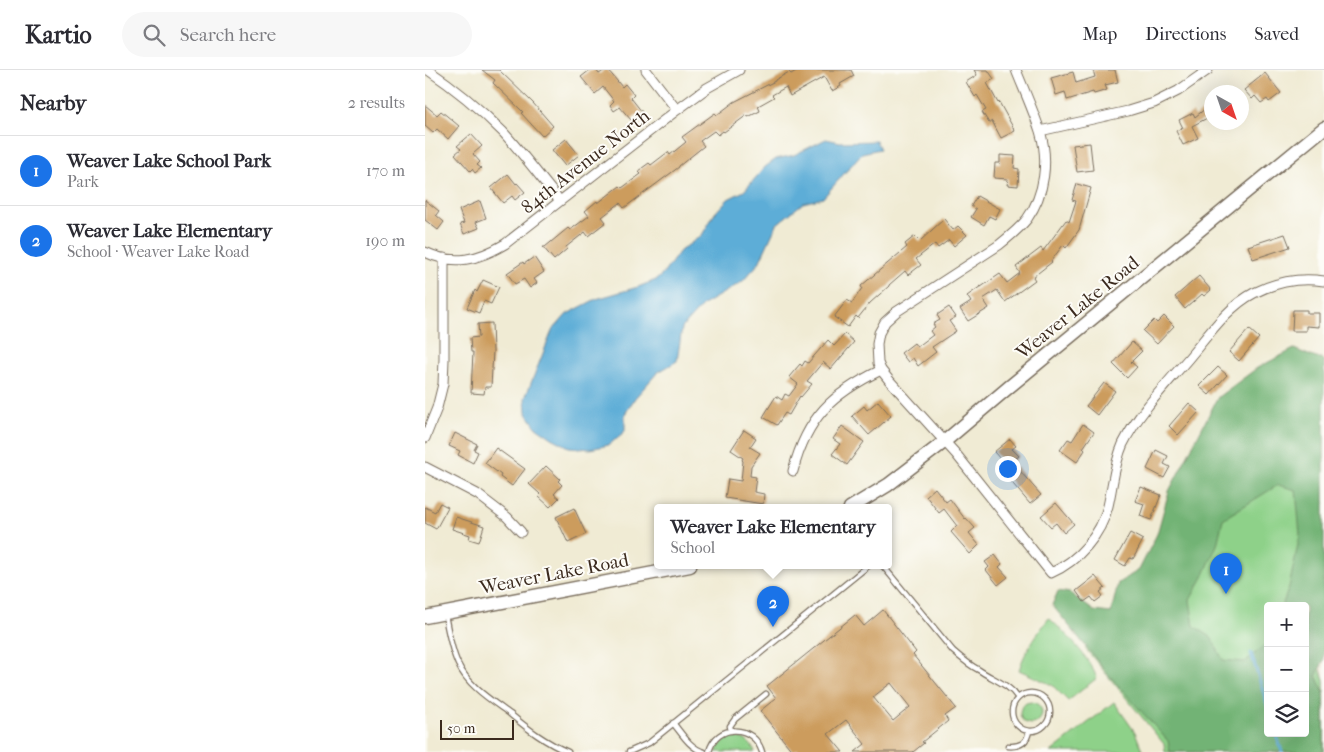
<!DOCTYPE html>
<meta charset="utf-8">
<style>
body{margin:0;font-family:"IM FELL French Canon",serif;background:#f7f7f7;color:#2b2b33}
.controls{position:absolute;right:15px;bottom:15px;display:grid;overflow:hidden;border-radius:5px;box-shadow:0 5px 20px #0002}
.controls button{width:45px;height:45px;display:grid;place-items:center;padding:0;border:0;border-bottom:1px solid #e1e1e2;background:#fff;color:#2b2b33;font:25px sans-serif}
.compass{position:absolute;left:779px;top:15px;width:45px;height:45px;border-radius:50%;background:#fff;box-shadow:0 5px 20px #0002;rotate:140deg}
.scale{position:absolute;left:15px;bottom:12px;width:74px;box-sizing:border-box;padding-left:5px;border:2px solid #3b2a1e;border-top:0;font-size:14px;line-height:18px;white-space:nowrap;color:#3b2a1e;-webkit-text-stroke:4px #fdfcf7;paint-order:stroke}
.you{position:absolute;left:582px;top:398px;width:18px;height:18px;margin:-12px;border:4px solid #fff;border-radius:50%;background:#1a73e8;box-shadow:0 0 0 8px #1a73e833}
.badge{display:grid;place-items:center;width:32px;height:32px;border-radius:50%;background:#1a73e8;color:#fff;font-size:16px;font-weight:700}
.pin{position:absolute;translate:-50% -41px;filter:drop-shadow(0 1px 2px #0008)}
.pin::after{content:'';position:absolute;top:26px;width:18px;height:15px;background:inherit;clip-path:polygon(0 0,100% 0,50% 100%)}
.popup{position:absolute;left:229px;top:434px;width:238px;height:65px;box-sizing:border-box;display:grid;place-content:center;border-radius:5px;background:#fff;filter:drop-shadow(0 1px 4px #0005);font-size:16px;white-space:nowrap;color:#7c7c81}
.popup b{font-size:19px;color:#2b2b33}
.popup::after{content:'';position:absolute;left:50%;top:100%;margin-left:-10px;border:10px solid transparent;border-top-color:#fff}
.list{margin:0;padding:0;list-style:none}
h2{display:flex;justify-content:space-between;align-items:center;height:65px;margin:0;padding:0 20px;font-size:21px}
h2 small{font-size:16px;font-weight:400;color:#7c7c81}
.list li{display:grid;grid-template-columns:32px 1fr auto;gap:15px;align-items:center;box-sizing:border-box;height:70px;padding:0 20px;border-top:1px solid #e1e1e2}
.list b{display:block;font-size:19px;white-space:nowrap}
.list p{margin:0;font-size:16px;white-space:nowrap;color:#7c7c81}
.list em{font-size:16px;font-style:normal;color:#7c7c81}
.icon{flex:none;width:28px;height:28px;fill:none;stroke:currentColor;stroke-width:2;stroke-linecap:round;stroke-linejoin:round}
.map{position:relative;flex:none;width:899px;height:682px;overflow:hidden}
header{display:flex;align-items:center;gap:30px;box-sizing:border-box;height:70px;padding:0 25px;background:#fff;border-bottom:1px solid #e1e1e2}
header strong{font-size:24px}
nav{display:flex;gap:28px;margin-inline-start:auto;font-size:18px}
.search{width:350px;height:45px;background:#f7f7f7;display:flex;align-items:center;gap:12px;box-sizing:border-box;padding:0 18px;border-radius:28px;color:#7c7c81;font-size:19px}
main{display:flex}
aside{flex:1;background:#fff}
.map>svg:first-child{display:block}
.green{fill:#8ed189;stroke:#647e54}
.forest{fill:#72b375;stroke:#566e4a;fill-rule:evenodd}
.water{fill:#5dadd7;stroke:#4c6c7a}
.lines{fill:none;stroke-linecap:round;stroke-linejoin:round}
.stream{stroke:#5dadd7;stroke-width:3}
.building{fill:#cc9c5d;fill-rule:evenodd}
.service-casing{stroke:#7a6e5e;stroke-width:7}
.minor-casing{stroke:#7a6e5e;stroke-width:11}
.secondary-casing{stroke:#7a6e5e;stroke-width:15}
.service{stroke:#fff;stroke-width:4.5}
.minor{stroke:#fff;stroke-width:9}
.secondary{stroke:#fff;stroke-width:12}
.labels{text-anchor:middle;stroke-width:4;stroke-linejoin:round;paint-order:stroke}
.street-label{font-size:19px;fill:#3b2a1e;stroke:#fdfcf7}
</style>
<header>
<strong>Kartio</strong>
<div class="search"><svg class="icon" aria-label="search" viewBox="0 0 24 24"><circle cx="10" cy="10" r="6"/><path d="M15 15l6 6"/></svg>Search here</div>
<nav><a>Map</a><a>Directions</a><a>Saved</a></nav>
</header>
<main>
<aside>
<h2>Nearby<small>2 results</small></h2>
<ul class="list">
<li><span class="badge">1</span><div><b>Weaver Lake School Park</b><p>Park</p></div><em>170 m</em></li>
<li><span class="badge">2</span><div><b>Weaver Lake Elementary</b><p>School · Weaver Lake Road</p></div><em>190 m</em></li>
</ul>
</aside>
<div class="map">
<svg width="899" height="682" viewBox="0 0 899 682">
<rect width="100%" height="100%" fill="#fdfcf7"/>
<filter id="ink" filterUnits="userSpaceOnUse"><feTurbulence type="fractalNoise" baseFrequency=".02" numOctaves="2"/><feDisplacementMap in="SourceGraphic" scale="10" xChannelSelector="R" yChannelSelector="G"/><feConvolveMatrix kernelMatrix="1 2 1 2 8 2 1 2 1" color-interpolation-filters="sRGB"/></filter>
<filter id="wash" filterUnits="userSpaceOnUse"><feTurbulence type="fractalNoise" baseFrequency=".0096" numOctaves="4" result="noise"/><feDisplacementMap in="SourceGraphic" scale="20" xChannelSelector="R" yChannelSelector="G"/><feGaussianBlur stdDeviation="1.12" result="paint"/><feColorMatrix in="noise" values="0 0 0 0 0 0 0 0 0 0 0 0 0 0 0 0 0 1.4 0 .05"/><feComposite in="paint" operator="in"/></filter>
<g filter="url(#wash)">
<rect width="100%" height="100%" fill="#f0ebd4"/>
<path class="green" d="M830 351 899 432 878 536H843V663H880V543L899 611V682H740L739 674 660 578 708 540Z
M624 548C642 565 663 585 672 608L643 631 627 615 594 600C600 580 612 564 624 548Z
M595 643a11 11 0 1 1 22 0a11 11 0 1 1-22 0Z
M689 632 710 662 718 682H626Z
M307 667C318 667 326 672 330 682H291C294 674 299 670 307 667Z"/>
<path class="forest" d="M869 279 891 288H896L899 291V590L891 606 899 623V682H745L743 671 690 612 627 535 633 521 645 523 669 541 686 543 693 513 714 500 732 464 744 421 793 327 832 298ZM853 415 871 420 875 465 864 517 857 536H880V663H843V572L820 592 798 590 786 567 769 556 765 530 778 507 792 475 798 449Z"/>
<path class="water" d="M401 69 415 72 451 71 455 79 437 83 398 128 378 133 352 154 334 193 317 212 278 235 257 258 252 291 232 303 210 328 200 344V361L184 375 165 379 144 377 127 368 111 357 101 342 100 328 127 261 142 244 171 229 213 217 231 210 238 204 255 181 277 165 290 143 303 129 319 121 340 97 351 89 369 85Z"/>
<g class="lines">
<path class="stream" d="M826 583 843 637
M851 663 857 682"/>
</g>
<g id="blocks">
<path class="building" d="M57 0H74L108 33 128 56 117 66 96 43 98 42 68 13 70 10Z
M165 0H171L174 4 180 0H183L197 17 200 14 209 25 206 28 217 42 206 50 195 37 189 41 185 35 189 31 178 17 170 24 156 7Z
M373 0H426L429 6 415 14 416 16 407 21 399 7 365 26 361 17 347 25 349 27 333 36 335 41 323 47 322 45 299 62 298 61 293 65 289 61 275 71 279 76 254 96V97L199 138 195 133 177 147 181 152 163 166 160 162 141 177 142 179 129 190 118 177H120L143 158 145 160 164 146 160 141 172 131 173 133 195 116 197 118 216 104 213 101 224 93 226 95 243 82 245 85 261 72 257 67 290 43 292 45 309 32 350 11V10L364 2 366 4Z
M549 0H563L569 9 562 13 573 33 574 32 590 61 576 68 567 51 564 53 557 42 561 40 552 25 550 27 541 12 552 5Z
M668 0H690L693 12 680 15 682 20 669 24 668 22 642 30 640 22 631 25 626 8 648 2 651 13 670 7Z
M840 3 856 23 844 32 842 29 836 33 830 26 827 29 819 20Z
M786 34V46L767 56 773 68 758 75 751 61 758 58 754 50 768 43 770 47Z
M0 35 12 45 16 41 34 56 23 69 12 59 8 63 0 56Z
M46 64 57 76 48 84 55 92 52 95 56 98 50 103 47 99 45 101 30 84 36 79 32 76Z
M141 69 154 85 140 96 127 80Z
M665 73 668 100 652 102 648 75Z
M575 85 590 86 589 98 594 99 593 116 582 115 583 109 569 108 570 93H575Z
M83 104 91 114 92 113 100 122 90 130 87 126 78 133 66 118Z
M652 114 666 118 654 160 641 178 638 175 626 191 627 192 608 207 610 210 580 232 572 220 558 229 564 238 543 251 535 239 546 232 542 226 556 216V217L575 204 582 213 595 203 591 197 616 178 618 181 641 150 644 152 651 131 647 130Z
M552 126 575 139 570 149 564 146 559 155 546 147 551 139 546 136Z
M0 130 14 141 11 145 19 152 13 160 0 150Z
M55 131 61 148 51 152 54 158 39 164 35 154 39 153 34 140Z
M519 149 528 160 533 156 542 165 529 176 524 170 513 178 510 174 491 189 496 195 483 205 480 201 464 215V216L445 233 433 248 431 246 423 257 409 247 422 230 427 233 437 218 436 216 482 177 480 174 490 166 495 171Z
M860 164 865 177 828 189 823 176Z
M109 187 119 202 109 209 112 213 105 218 99 209 90 214 82 203 98 192 99 194Z
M774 206 786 220 779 226 777 224 760 239 750 227Z
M58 210 74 217 66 234 59 231 54 243 42 238 50 220 52 222Z
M524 237 531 247 524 251 531 261 507 277 511 282 493 296 488 288 483 292 476 283 489 273 492 277 508 265 505 261 510 257 508 254 515 250 512 245Z
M868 240H882V243H894V257L881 256V261H867Z
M739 246 749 256 732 274 718 261 729 250 732 253Z
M67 253 68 281 66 317H60L59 324 46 323 48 282H46L45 268 54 267 53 254Z
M824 259 834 268 814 291 804 282Z
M420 264 429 272 406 299 398 292 382 311 387 314 376 327 375 326 364 345 360 343 352 355 338 347 351 326 357 330 360 324 364 326 373 314 364 307 375 294 377 296 380 291 383 293 403 270 409 276Z
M707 272 717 281 706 292 712 297 702 308 688 294Z
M793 297 802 305 784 325 774 316Z
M679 313 690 321 672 345 661 336Z
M453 331 466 346 444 365 427 346 439 336 442 340Z
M764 333 774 342 753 365 744 356Z
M658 354 669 362 658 378 660 380 652 392 635 380 643 369 647 371Z
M417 356 439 372 422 395 407 384 415 374 408 369Z
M319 360 331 368 325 377 335 383 326 396 325 406 331 407 329 422 339 424 338 434 300 428 303 409 316 411 318 391 317 390 318 388 306 380Z
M30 363 52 374 49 380 53 382 48 393 33 385 35 381 24 376Z
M585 369 591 376 587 379 594 386 587 392 616 425 605 434 571 394 576 390 569 382Z
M71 378 100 399 87 416 75 407 76 405 60 393Z
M731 380 743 386 739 394 745 397 739 408 722 399Z
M121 396 135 409 133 411 137 415 129 424 134 428 125 437 113 426 115 424 104 414Z
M716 417 736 425 726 450 715 446 719 434 710 431Z
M510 418 521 432 525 429 540 449 541 448 550 458 544 463 554 475 545 484 526 462 532 456 519 439 514 443 501 426Z
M15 433 23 437 11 459 0 453V437L10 442Z
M631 433 649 454 639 463 631 453 626 457 616 446Z
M149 438 161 464 143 473 131 447Z
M31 447 59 456 54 472 44 469 45 465 27 459Z
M705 463 718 470 708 489 705 488 700 496 690 490Z
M570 485 577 494 574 497 583 507 573 515 561 500 564 497 560 492Z
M670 506 680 518 675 522 678 526 670 532 666 527 659 532 651 521Z
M458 540 491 582 488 585 531 638 520 646 523 651 497 672 499 673 488 682H430L440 674 421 650 403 664 418 682H375L372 679 368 682 335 641 351 628 342 616 430 545 439 556ZM466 613 485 637 468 651 448 627Z"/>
</g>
</g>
<g filter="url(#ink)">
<use href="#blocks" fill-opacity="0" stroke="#7a6e5e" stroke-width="1"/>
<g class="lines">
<g class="service-casing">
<path id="service" d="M458 496 528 581C536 588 544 595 554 600 567 609 584 614 593 628
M20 545C23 561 26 579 33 594 43 616 66 630 85 644 103 659 121 673 143 682
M587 642a19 19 0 1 1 38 0a19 19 0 1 1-38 0Z
M248 653C257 664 265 678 279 682
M306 661 305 656 310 649 341 624
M583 676C595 677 602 673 604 661
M204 682 224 673 234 665 443 496
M284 682C291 653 329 654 337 682"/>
</g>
<g class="minor-casing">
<path id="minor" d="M3 0C30 18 55 39 78 62 98 84 116 108 135 131
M221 0 252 40
M591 0C599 20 608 40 615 61 624 90 620 124 602 149 594 159 584 167 574 175L471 242 460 252 454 263 452 274 453 293 456 300 464 310 531 384 626 503C653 491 676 465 683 436 688 415 689 394 698 374 714 342 740 316 763 289 782 267 802 237 829 223 851 212 874 207 899 211
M615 61 703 41 729 33 753 21 783 0
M0 182C29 196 53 190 80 174L252 40 282 18 314 0
M0 368 12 338 18 314 19 289V188
M0 397 52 424 82 447 96 462
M368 401C382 347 407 324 456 300"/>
</g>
<g class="secondary-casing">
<path id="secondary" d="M425 438 463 415 519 372 584 317 899 58
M0 547 265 496"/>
</g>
<use href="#service" class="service"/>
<use href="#minor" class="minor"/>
<use href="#secondary" class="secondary"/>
</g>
</g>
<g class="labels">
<g class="street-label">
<text transform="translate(160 91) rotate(-38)" y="7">84th Avenue North</text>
<text transform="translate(652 237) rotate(-39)" y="7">Weaver Lake Road</text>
<text transform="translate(129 503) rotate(-11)" y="7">Weaver Lake Road</text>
</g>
</g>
</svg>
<div class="controls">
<button>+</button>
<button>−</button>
<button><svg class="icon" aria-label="layers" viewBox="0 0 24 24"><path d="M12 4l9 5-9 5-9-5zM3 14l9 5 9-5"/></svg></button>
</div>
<svg class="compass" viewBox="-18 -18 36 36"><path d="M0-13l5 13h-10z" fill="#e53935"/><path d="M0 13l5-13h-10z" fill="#7c7c81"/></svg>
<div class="scale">50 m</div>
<div class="you"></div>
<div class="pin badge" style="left:801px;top:524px">1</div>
<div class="pin badge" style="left:348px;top:557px">2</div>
<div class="popup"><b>Weaver Lake Elementary</b>School</div>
</div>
</main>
